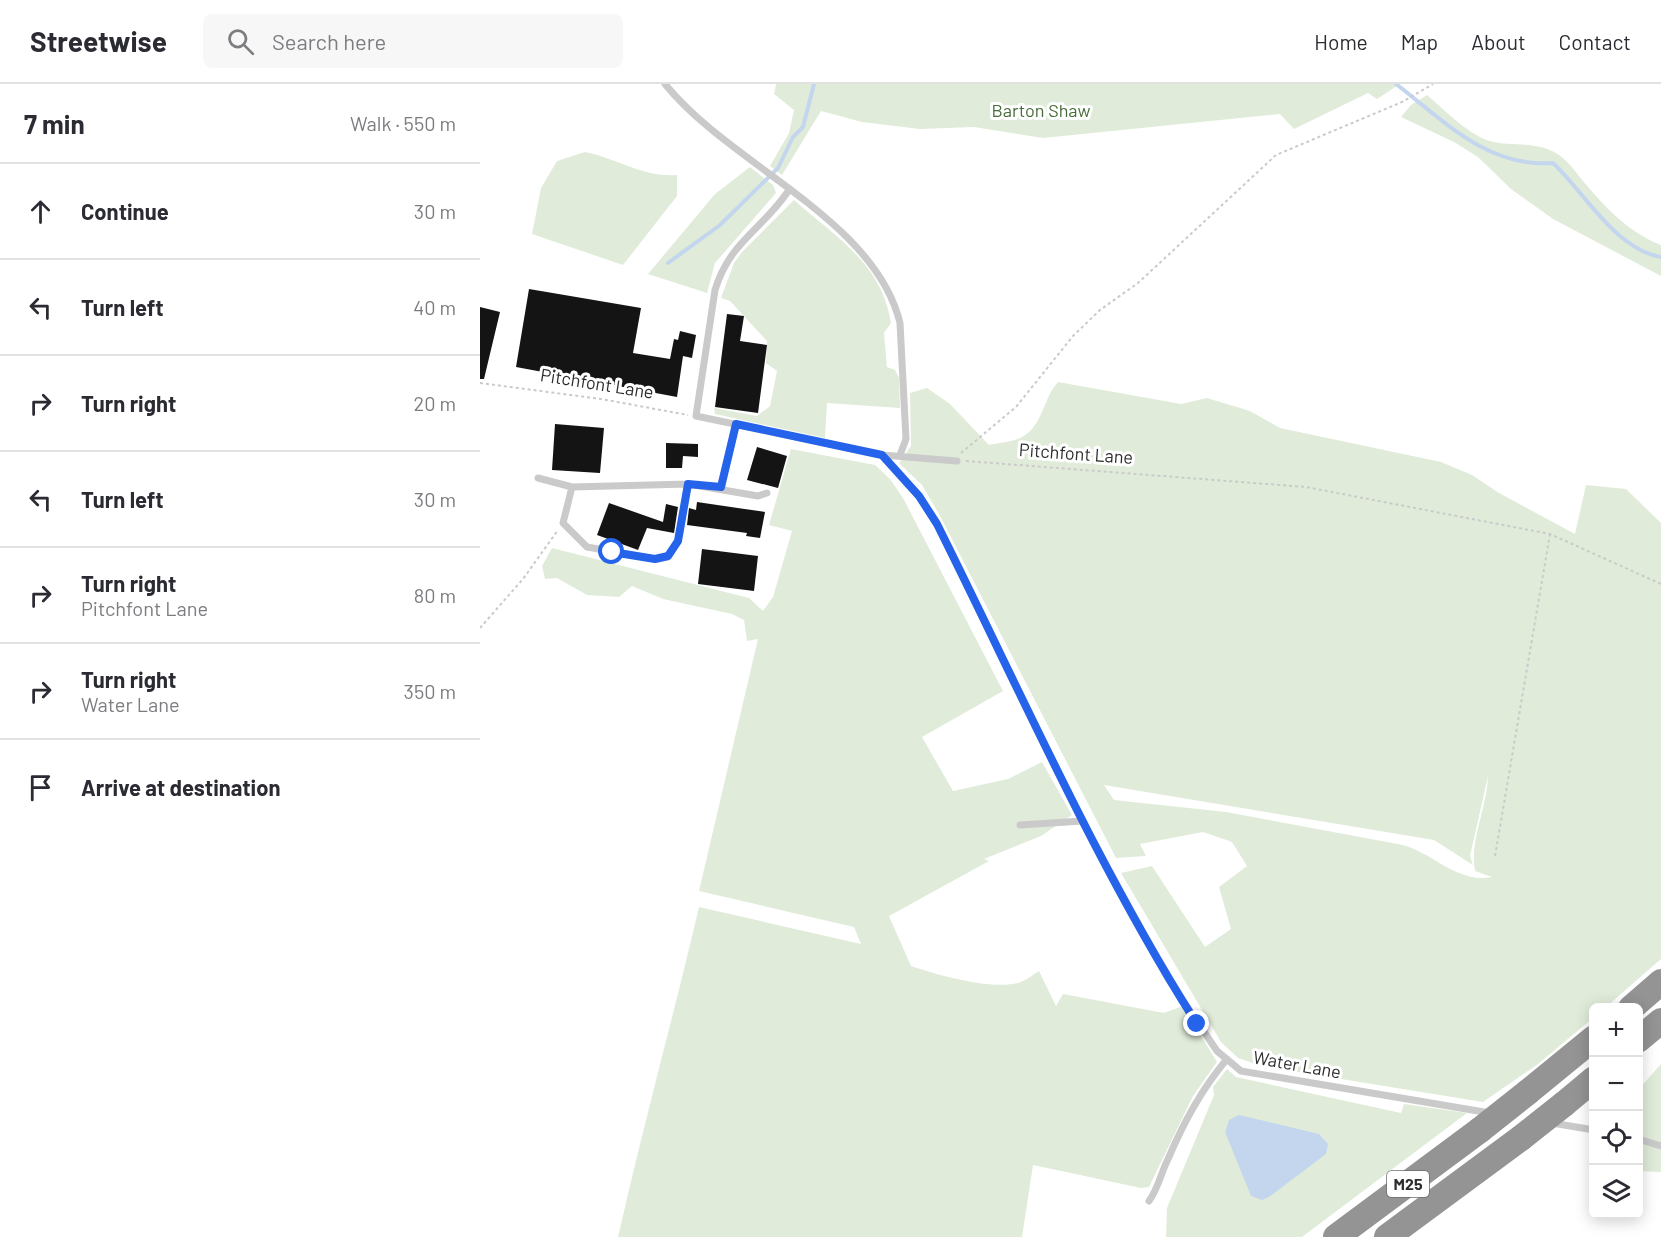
<!DOCTYPE html>
<meta charset="utf-8">
<style>
body{margin:0;font-family:Barlow,sans-serif;background:#f7f7f7;color:#2b2b33}
.controls{position:absolute;right:18px;bottom:18px;display:grid;overflow:hidden;border-radius:9px;box-shadow:0 3px 15px #0003}
.controls button{width:54px;height:54px;display:grid;place-items:center;padding:0;border:0;border-bottom:2px solid #e1e1e2;background:#fff;color:#2b2b33;font:30px sans-serif}
.stop{position:absolute;width:18px;height:18px;margin:-14px;border:4px solid #2563eb;border-radius:50%;background:#fff}
.stop.end{background:#2563eb;border-color:#fff;box-shadow:0 2px 6px #0008}
.list{margin:0;padding:0;list-style:none}
h2{display:flex;justify-content:space-between;align-items:center;height:78px;margin:0;padding:0 24px;font-size:26px}
h2 small{font-size:20px;font-weight:400;color:#7c7c81}
.list li{display:grid;grid-template-columns:39px 1fr auto;gap:18px;align-items:center;box-sizing:border-box;height:96px;padding:0 24px;border-top:2px solid #e1e1e2}
.list b{display:block;font-size:22px;white-space:nowrap}
.list p{margin:0;font-size:20px;white-space:nowrap;color:#7c7c81}
.list em{font-size:20px;font-style:normal;color:#7c7c81}
.icon{flex:none;width:33px;height:33px;fill:none;stroke:currentColor;stroke-width:2;stroke-linecap:round;stroke-linejoin:round}
.map{position:relative;flex:none;width:1181px;height:1153px;overflow:hidden}
header{display:flex;align-items:center;gap:36px;box-sizing:border-box;height:84px;padding:0 30px;background:#fff;border-bottom:2px solid #e1e1e2}
header strong{font-size:28px}
nav{display:flex;gap:33px;margin-inline-start:auto;font-size:21px}
.search{width:420px;height:54px;background:#f7f7f7;display:flex;align-items:center;gap:15px;box-sizing:border-box;padding:0 21px;border-radius:9px;color:#7c7c81;font-size:22px}
main{display:flex}
aside{flex:1;background:#fff}
.map>svg:first-child{display:block}
.green{fill:#e0ecd9;fill-rule:evenodd}
.water{fill:#c3d6ee}
.lines{fill:none;stroke-linecap:round;stroke-linejoin:round}
.stream{stroke:#c3d6ee;stroke-width:4}
.building{fill:#141414}
.path{stroke:#cacaca;stroke-width:2;stroke-dasharray:3 3;stroke-linecap:butt}
.service{stroke:#cacaca;stroke-width:7}
.motorway{stroke:#949494;stroke-width:26}
.motorway-bridge{stroke:#949494;stroke-width:26}
.route{stroke:#2563eb;stroke-width:8}
.labels{text-anchor:middle;stroke-width:6;stroke-linejoin:round;paint-order:stroke}
.shield{fill:#fff;stroke:#6c6c6c;stroke-width:1.5}
.shield-label{font-size:16px;font-weight:bold;fill:#2d2d2d}
.park-label{font-size:18px;fill:#476c37;stroke:#fff}
.street-label{font-size:18px;fill:#2d2d2d;stroke:#fff}
</style>
<header>
<strong>Streetwise</strong>
<div class="search"><svg class="icon" aria-label="search" viewBox="0 0 24 24"><circle cx="10" cy="10" r="6"/><path d="M15 15l6 6"/></svg>Search here</div>
<nav><a>Home</a><a>Map</a><a>About</a><a>Contact</a></nav>
</header>
<main>
<aside>
<h2>7 min<small>Walk · 550 m</small></h2>
<ul class="list">
<li><svg class="icon" aria-label="ahead" viewBox="0 0 24 24"><path d="M12 20V5M6 11l6-6 6 6"/></svg><div><b>Continue</b></div><em>30 m</em></li>
<li><svg class="icon" aria-label="left" viewBox="0 0 24 24"><path d="M17 20v-9H6M10 6l-5 5 5 5"/></svg><div><b>Turn left</b></div><em>40 m</em></li>
<li><svg class="icon" aria-label="right" viewBox="0 0 24 24"><path d="M7 20v-9h11M14 6l5 5-5 5"/></svg><div><b>Turn right</b></div><em>20 m</em></li>
<li><svg class="icon" aria-label="left" viewBox="0 0 24 24"><path d="M17 20v-9H6M10 6l-5 5 5 5"/></svg><div><b>Turn left</b></div><em>30 m</em></li>
<li><svg class="icon" aria-label="right" viewBox="0 0 24 24"><path d="M7 20v-9h11M14 6l5 5-5 5"/></svg><div><b>Turn right</b><p>Pitchfont Lane</p></div><em>80 m</em></li>
<li><svg class="icon" aria-label="right" viewBox="0 0 24 24"><path d="M7 20v-9h11M14 6l5 5-5 5"/></svg><div><b>Turn right</b><p>Water Lane</p></div><em>350 m</em></li>
<li><svg class="icon" aria-label="arrive" viewBox="0 0 24 24"><path d="M6 21V4h12l-3 4 3 4H6"/></svg><div><b>Arrive at destination</b></div></li>
</ul>
</aside>
<div class="map">
<svg width="1181" height="1153" viewBox="0 0 1181 1153">
<rect width="100%" height="100%" fill="#fff"/>
<path class="green" d="M296 0H920L897 15 888 9 814 45 800 30 563 54 494 43 440 45 382 38 341 27 302 91 290 82 309 49 314 26 294 10Z
M947 11C965 26 987 50 1010 57 1031 63 1054 57 1074 68 1086 74 1095 87 1103 97 1126 124 1148 148 1181 161V192L1073 135 1031 105 998 73 974 58 921 33 931 21Z
M105 68C136 74 165 94 197 91V112L143 181 52 150 61 104 77 77Z
M270 83 293 101 296 109 235 179 227 209 168 190 235 110Z
M314 116C356 153 402 180 411 239L404 249 407 283 415 286 419 294 420 324 347 319 345 354 235 330 234 324 277 332 290 322 297 287 286 279 287 257 250 217 241 214 254 179 262 168Z
M578 298 701 320 727 314 770 327 800 344 961 378 992 391 1019 409 1095 450 1106 401 1146 405 1181 439V875L1126 923 1114 924 1113 934 1058 980 1003 1018 781 982 758 974 741 958 641 789 672 782 725 863 751 845 739 803 767 782 752 758 723 748 660 760 666 772 636 774 459 430 442 401 419 379 431 362 430 309 447 304 470 320 509 361C519 359 533 358 542 353 563 342 563 314 578 298ZM1008 692C1007 724 989 758 995 787L1012 793C978 800 953 769 923 761L746 728 634 716 624 701 954 756 993 781 990 772Z
M311 365 395 381 410 395 423 414 523 607 442 653 473 707 528 695 562 678 592 731 561 752 504 775 509 777 409 832 431 882C458 891 510 906 538 899 545 897 553 891 559 887L576 922 583 910 684 929 703 922 737 978 713 1012 669 1103 661 1104 553 1081 542 1153H138C163 1042 193 934 219 823L381 860 374 843 219 807 278 555 267 557 264 536 252 530 183 515 152 502 139 513 107 511 77 494 65 495 62 482 72 464 269 514 283 527 293 513 312 447 289 441Z
M1181 980V1088L1159 1087V1005Z
M747 985 756 993 921 1029 924 1020 987 1029 822 1153H686L687 1124 734 1011 733 1003Z"/>
<path class="water" d="M759 1031 839 1050 848 1060 846 1070 789 1113 782 1116 771 1112 745 1048 749 1036Z"/>
<g class="lines">
<path class="stream" d="M916 0C964 37 1008 84 1073 79 1104 108 1136 166 1181 173
M188 179 240 141 298 84 313 53 323 43 334 0"/>
</g>
<path class="building" d="M49 205 161 224 153 269 190 275 194 255 198 256 200 247 216 251 212 274 203 272 197 313 36 283Z
M0 223 20 228 4 295H0Z
M247 230 264 232 260 257 287 261 278 329 235 323Z
M75 340 124 344 120 389 72 386Z
M186 359 218 360V373L203 372 202 384H186Z
M277 363 307 372 298 404 267 396Z
M217 418 285 428 280 454 266 452 267 449 207 441 209 424 216 426Z
M129 419 183 438 186 420 198 423 194 449 167 444 158 466 117 451Z
M222 465 278 472 274 507 218 500Z"/>
<g class="lines">
<path class="path" d="M0 299 121 315 208 331
M481 369 536 323 593 252 620 226 658 199 796 71 922 18 953 0
M486 377 826 403 1070 450 1181 500
M0 544 43 495 78 446
M1015 772 1070 450"/>
<path class="service" d="M185 0C250 81 395 135 420 239L426 355 420 371
M309 106C283 145 250 157 235 206L216 332 402 371 477 377
M402 371 439 412 457 440 602 737 689 896 737 967 761 987 1010 1029
M58 394 92 403 208 400 278 412 287 409
M92 403 83 439 107 463 175 475 188 473 198 457 208 400
M241 403 256 340
M540 741 602 737
M1072 1039 1114 1046
M1158 1055 1181 1062
M669 1117C678 1105 681 1089 688 1075 704 1038 721 1006 747 975"/>
<path class="motorway" d="M1151 924 1181 898
M1158 956 1181 937
M1048 1008 1114 954
M1084 1020 1114 995
M856 1153 1000 1046
M907 1153 1041 1054"/>
<path class="motorway-bridge" d="M1000 1046 1048 1008
M1041 1054 1084 1020"/>
</g>
<g class="lines">
<path class="route" d="M132 468 175 475 188 472 198 457 208 400 241 403 256 340 402 371 439 412 457 440C541 608 616 781 717 940"/>
</g>
<g class="labels">
<rect class="shield" x="907" y="1087" width="42" height="26" rx="4.5"/>
<g class="shield-label">
<text x="928" y="1106">M25</text>
</g>
<g class="park-label">
<text x="561" y="33">Barton Shaw</text>
</g>
<g class="street-label">
<text transform="translate(117 300) rotate(9)" y="6">Pitchfont Lane</text>
<text transform="translate(596 370) rotate(4)" y="6">Pitchfont Lane</text>
<text transform="translate(817 981) rotate(10)" y="6">Water Lane</text>
</g>
</g>
</svg>
<div class="controls">
<button>+</button>
<button>−</button>
<button><svg class="icon" aria-label="locate" viewBox="0 0 24 24"><circle cx="12" cy="12" r="6"/><path d="M12 2v4M12 18v4M2 12h4M18 12h4"/></svg></button>
<button><svg class="icon" aria-label="layers" viewBox="0 0 24 24"><path d="M12 4l9 5-9 5-9-5zM3 14l9 5 9-5"/></svg></button>
</div>
<div class="stop" style="left:132px;top:468px"></div>
<div class="stop end" style="left:717px;top:940px"></div>
</div>
</main>
